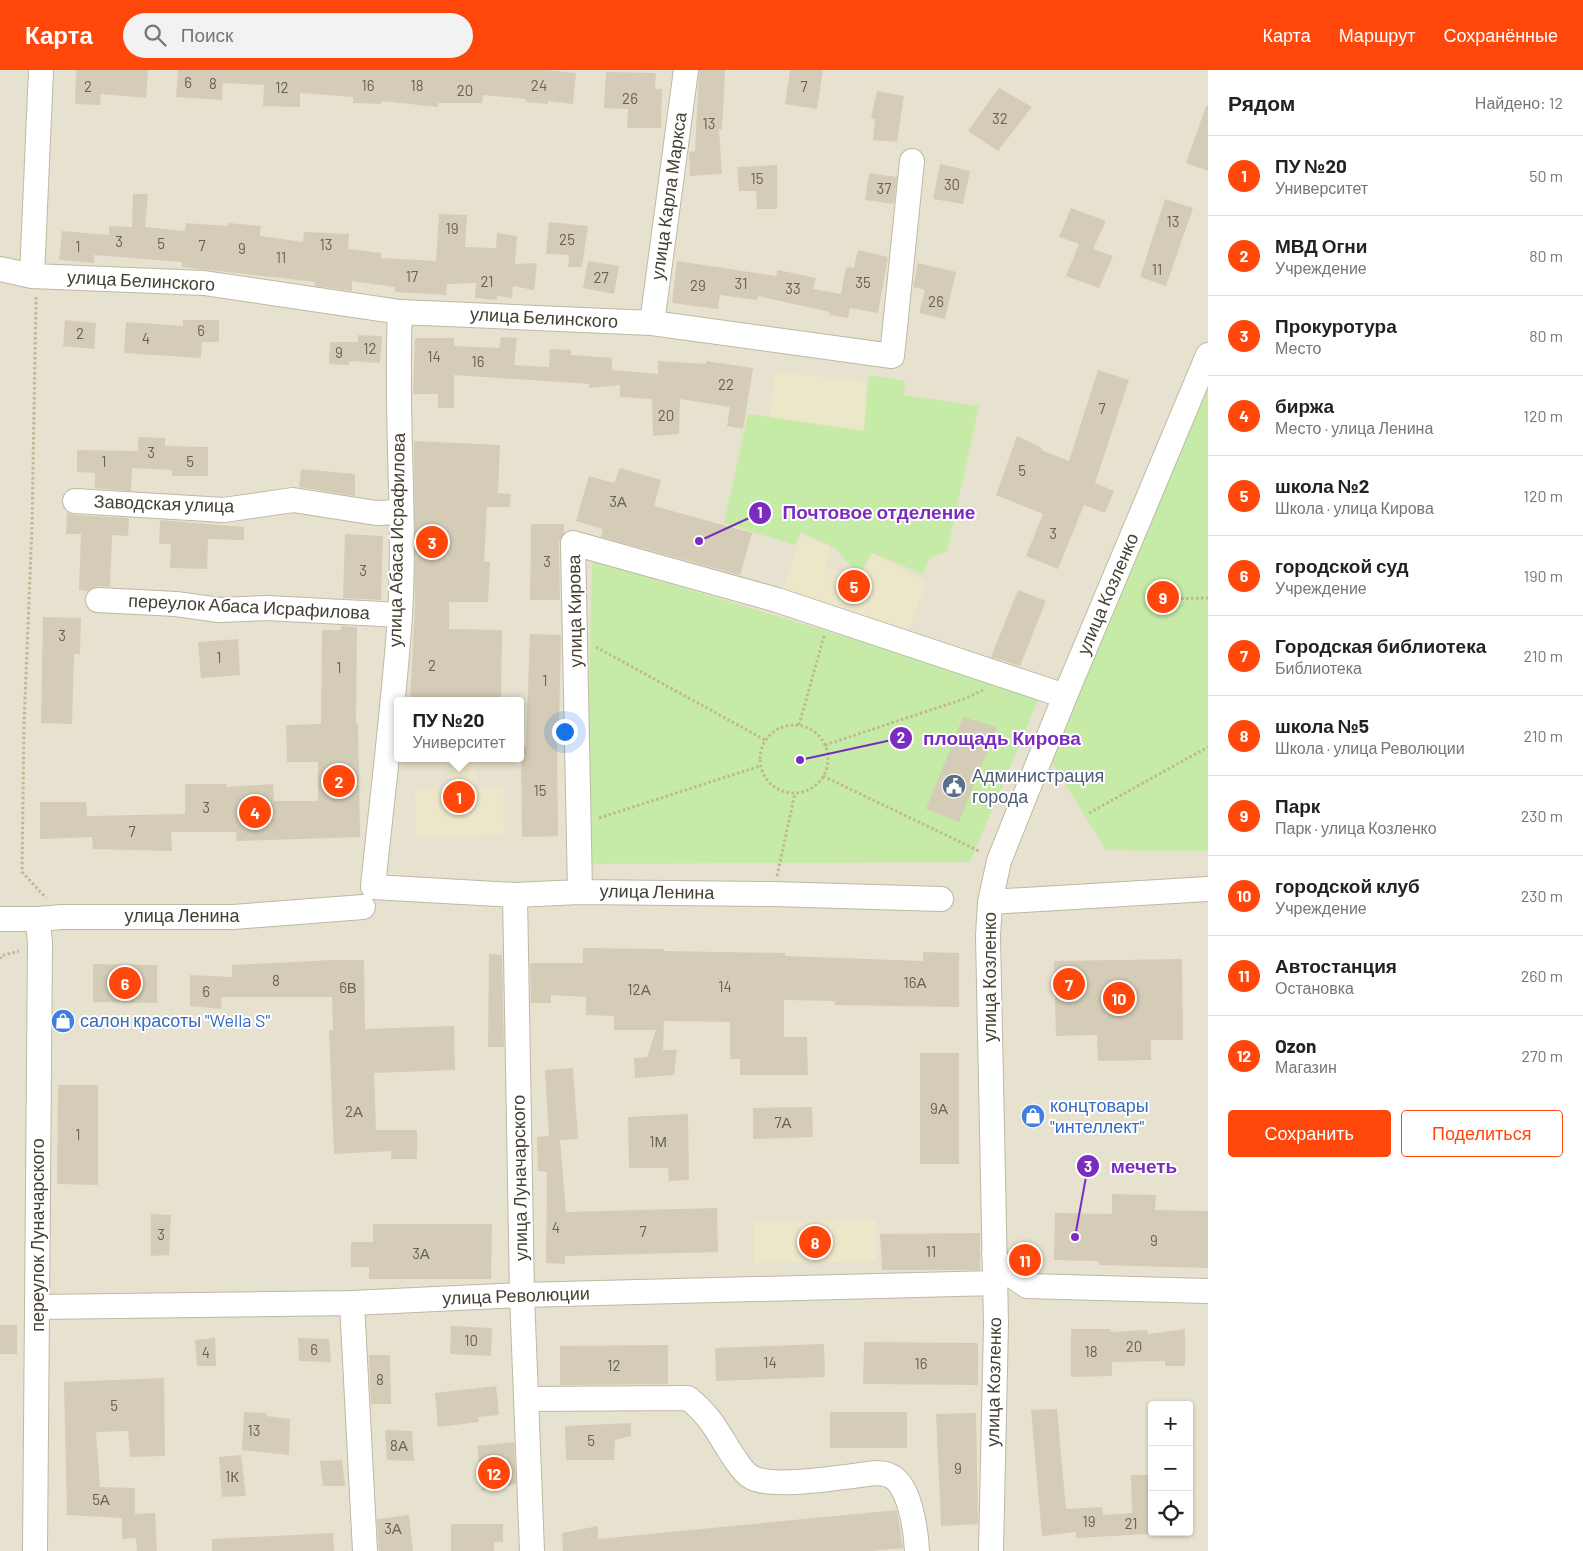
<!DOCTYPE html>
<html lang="ru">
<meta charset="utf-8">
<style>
body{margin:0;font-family:Barlow,sans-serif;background:#f2f2f2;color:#222}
.controls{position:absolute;right:15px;bottom:15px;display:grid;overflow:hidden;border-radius:5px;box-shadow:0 1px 4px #0004}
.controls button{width:45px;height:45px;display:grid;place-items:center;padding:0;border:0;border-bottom:1px solid #e0e0e0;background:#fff;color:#222;font:25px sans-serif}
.you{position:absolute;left:564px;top:661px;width:18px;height:18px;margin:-12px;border:4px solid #fff;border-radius:50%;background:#1a73e8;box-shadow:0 0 0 8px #1a73e833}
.badge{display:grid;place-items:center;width:32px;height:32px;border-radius:50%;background:#ff470c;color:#fff;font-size:16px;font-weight:700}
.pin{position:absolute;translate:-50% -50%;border:2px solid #fff;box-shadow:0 1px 5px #0006}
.popup{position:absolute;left:394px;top:627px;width:130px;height:65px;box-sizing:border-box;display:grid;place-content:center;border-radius:5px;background:#fff;filter:drop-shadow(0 1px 4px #0005);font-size:16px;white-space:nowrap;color:#767676}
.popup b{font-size:19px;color:#222}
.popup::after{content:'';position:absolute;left:50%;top:100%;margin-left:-10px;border:10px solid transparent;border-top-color:#fff}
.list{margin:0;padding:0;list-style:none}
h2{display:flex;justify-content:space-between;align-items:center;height:65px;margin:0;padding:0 20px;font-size:21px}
h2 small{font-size:16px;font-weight:400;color:#767676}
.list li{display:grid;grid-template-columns:32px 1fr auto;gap:15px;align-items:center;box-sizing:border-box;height:80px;padding:0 20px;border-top:1px solid #e0e0e0}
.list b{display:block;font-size:19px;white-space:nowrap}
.list p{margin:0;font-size:16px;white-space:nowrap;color:#767676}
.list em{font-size:16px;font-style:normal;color:#767676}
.actions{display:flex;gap:10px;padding:15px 20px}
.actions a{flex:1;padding:11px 0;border:1px solid #ff470c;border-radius:5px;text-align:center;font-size:18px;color:#ff470c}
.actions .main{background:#ff470c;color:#fff}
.icon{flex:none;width:28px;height:28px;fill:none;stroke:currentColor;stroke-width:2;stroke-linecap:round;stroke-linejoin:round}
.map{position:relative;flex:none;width:1208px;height:1481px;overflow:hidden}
header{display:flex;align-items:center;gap:30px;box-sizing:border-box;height:70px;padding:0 25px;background:#ff470c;color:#fff}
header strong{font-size:24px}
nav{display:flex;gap:28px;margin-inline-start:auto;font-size:18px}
.search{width:350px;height:45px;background:#f2f2f2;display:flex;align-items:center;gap:12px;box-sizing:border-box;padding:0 18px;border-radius:28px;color:#767676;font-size:19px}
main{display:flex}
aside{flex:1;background:#fff}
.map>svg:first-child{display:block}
.residential{fill:#e7e2cf;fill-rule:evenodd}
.education{fill:#ede7ca}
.green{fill:#c6eba6}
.building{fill:#d4ccb6}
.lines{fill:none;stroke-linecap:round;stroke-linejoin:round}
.minor-casing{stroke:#beb8a4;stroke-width:26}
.path{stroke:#c2b694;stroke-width:3;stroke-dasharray:2.5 2.5;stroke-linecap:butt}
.minor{stroke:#fff;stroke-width:24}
.labels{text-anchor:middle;stroke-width:4;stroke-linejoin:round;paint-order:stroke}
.number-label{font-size:15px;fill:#686253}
.street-label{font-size:18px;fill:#443f32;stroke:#fff}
.service-label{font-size:18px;fill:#4e5e75;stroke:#fff;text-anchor:start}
.shop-label{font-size:18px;fill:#366cbe;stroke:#fff;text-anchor:start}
.leader{fill:none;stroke:#7b2cbf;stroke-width:2}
.callout-dot{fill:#7b2cbf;stroke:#fff;stroke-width:2}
.mark-label{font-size:15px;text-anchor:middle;font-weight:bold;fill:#fff}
.callout-label{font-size:19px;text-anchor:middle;font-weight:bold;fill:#7b2cbf;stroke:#fff;stroke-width:4;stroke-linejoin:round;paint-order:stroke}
</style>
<header>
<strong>Карта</strong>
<div class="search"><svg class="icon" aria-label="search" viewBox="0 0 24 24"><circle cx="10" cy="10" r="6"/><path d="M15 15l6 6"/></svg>Поиск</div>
<nav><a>Карта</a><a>Маршрут</a><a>Сохранённые</a></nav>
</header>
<main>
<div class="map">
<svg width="1208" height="1481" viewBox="0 0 1208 1481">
<rect width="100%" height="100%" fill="#f3efe2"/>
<path class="residential" d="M0 0H1208V1481H0ZM398 631H520V688H398ZM1152 1335H1189V1462H1152Z"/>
<path class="education" d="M775 302 866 312 864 361 770 347Z
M801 466 830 476 826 498 860 506 872 483 926 512 907 565 789 526 783 519Z
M450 688H475L476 718 503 717 504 765 416 767 415 720 451 719Z
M876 1149V1191L754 1193 753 1152Z"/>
<path class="green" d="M869 305 905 311 904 325 979 336 947 482 930 487 923 504 872 483 859 506 835 478 801 462 795 475 724 453 748 344 864 361Z
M1208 315V781L1106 780 1049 688Z
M592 490 1040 626 970 792 585 794Z"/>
<path class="building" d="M76 0H148L146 28 101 24 100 35 75 34Z
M178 0H545L576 3 573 34 548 31V34L526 32V29L483 25 482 33H438V37L382 31V34L353 33V27L300 23V37L263 36 264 15 223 13 222 30 176 27Z
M699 0H725L722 60 719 59 722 104 690 106 689 82 695 81Z
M790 0H823L817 39 785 34Z
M606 2 656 3 655 19H662L661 58H627L628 39 604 38Z
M999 18 1032 37 998 81 968 61Z
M877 21 904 26 897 72 873 70 875 49 871 48Z
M1206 36H1208V101L1186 93Z
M940 94 970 101 963 134 933 129Z
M777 95V139H757L756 121H739L737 97Z
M869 103 897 107 894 134 865 130Z
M133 124H148L145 157 185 161 186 153 227 156 228 153 261 156 260 166 303 172 304 162 349 164 348 179 381 183V188L436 191 439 144 467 145 465 177 496 178 497 163 517 166 515 194 537 193 534 220 513 216 512 228 497 226V230L475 228 476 213 447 214 446 225 395 222V217L352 211V221L315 216V212L182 197V192L94 185V193L59 190 62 161 109 165V156L132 157Z
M1165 129 1193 138 1166 216 1140 207Z
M1071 138 1106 151 1093 179 1113 186 1099 218 1066 206 1079 174 1059 167Z
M549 152 588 156 582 197H568L569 185 546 184Z
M858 180 888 187 878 243 850 238 848 248 829 245 830 242 758 226 757 230 720 225 718 239 672 233 677 191 776 206 778 200 816 208 813 219 841 224 846 197 854 198Z
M588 191 619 196 614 224 583 218Z
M918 193 956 202 945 249 919 243 925 220 913 217Z
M65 250 96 253 94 279 63 276Z
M183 250H219V272H202L201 288 124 283 126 252 183 256Z
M358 265 382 266 380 293 349 291V295L329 294 330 272H358Z
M501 267 517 268 514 295 549 297 550 279 571 280V285L612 288V300L658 304V291L706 294V291L753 298 743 359 727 356 730 337 680 329 679 364 653 366 652 329 620 327V315L589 318V314L454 305V338H438V324H413L415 268H454V276L499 278Z
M1098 300 1129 310 1095 413 1114 421 1105 443 1084 435 1058 499 1026 486 1043 444 996 425 1017 366 1042 378 1041 380 1069 391Z
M138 367 165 368V376L208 377V406H172V400L132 398 131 421 95 418V403L77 402V380L138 381Z
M414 371 500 375 498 423 511 424 510 437H487L484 491 490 492 488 532H449V559L502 560 501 631H410L415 535Z
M620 398 661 410 654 436 752 463 740 505 601 467 603 459 576 451 589 406 614 413Z
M301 399 355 404V426L299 417Z
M67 442 74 445 129 448 128 466 112 465 110 517 98 516 88 521 79 520 81 464H66Z
M160 450 244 457V470L208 469 207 499 170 498 171 474H159Z
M531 454H564V463L559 473 560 530H530Z
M345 464 383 466 381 530 343 528Z
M1018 520 1046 531 1020 596 991 587Z
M43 547 81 548 80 584H74L72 654 41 653Z
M341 556 357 557 356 653H358L360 767 237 771 236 762H171L172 781 93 779 92 767 40 769V732H86L87 746 185 744V714H226V717L273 714 274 731H318V692H287L286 655 321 654 322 560H341Z
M530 564 561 565 559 658H557L558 766 522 767 521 676H526Z
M238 569 240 605 201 608 198 572Z
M963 647 997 657 959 752 926 739Z
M583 878 664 879V881L785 883V886L923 891V882L959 883V937L835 935V931L784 930V967H807L808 1005H740V989H730V952L664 951 663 980H677L674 1005 635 1008 634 988 647 987 656 960H614V946L586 945V927L551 925V933H531L530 893H583Z
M489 884 502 885 504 977H488Z
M1182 889 1183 970H1151V990L1098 991 1097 965 1056 966 1054 891Z
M332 890H364L365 959 454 956 455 1000 374 1003 376 1060H417V1089H391V1081L334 1084 329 960H333L332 927H222L221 939 190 936V905L232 907V895Z
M93 894 157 895V933L93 932Z
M920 983H959V1094H920Z
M573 998 578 1069 560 1070 566 1142 717 1138 718 1182 565 1186V1194L546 1193 547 1102 538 1101 537 1067 549 1066 545 1000Z
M58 1015H98V1115L57 1114Z
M812 1037 813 1067 753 1069V1038Z
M688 1044 689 1110 669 1111 668 1098H629L628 1047Z
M1112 1124 1156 1125 1155 1140 1208 1141V1198L1099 1195V1191L1054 1190 1055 1143 1112 1144Z
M151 1144 171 1145 169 1185 151 1186Z
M373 1154H492L491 1209H369V1197H351V1172H373Z
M980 1163V1200H882L880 1164Z
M0 1255H17V1284H0Z
M451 1256 492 1258 491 1286 450 1284Z
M1071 1259H1110L1111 1262 1147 1260 1148 1264 1185 1259V1296H1165V1291L1112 1292V1306L1071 1307Z
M215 1268 216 1296H197L195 1270Z
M298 1268 329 1269 331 1292 299 1291Z
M864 1272 978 1273V1315L863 1314Z
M824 1274 825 1307 716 1311 715 1278Z
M668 1275V1314L560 1315V1276Z
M369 1285H390L391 1334H371Z
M164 1308 165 1386 130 1387 128 1361 96 1362 100 1417 135 1418V1444L155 1443 157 1481H137L136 1468 122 1469V1448L67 1445 64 1312Z
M496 1316 499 1345 478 1347 479 1352 438 1357 435 1323Z
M1057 1339 1066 1439 1102 1437 1103 1445 1132 1443 1131 1405H1152V1442H1148L1149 1464 1076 1468V1462L1042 1466 1031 1340Z
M244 1342 267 1343 266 1346 290 1349 289 1385 242 1380Z
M830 1342H907V1378H830Z
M976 1343 978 1454 941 1456 936 1344Z
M631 1353V1366L615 1370 614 1390H566L565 1356Z
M385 1360 412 1361 414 1391 387 1390Z
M514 1372 516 1414 482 1421 477 1376Z
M241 1385 246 1426 222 1427 219 1387Z
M342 1390 345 1416H323L320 1391Z
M897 1440 903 1478 872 1481H563L562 1463 598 1456V1469Z
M409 1445 413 1481H379L377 1449Z
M451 1454H503V1472H494V1481H451Z
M333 1463 334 1481H212V1469Z"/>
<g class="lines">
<g class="minor-casing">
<path id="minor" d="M0 199 32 206 204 213 400 242 652 253 892 286 912 91
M32 206 41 0
M400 242C395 343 406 444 400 545 394 636 382 727 373 817L515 825 580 822 773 824 941 829
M652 253 686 0
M75 431 224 440 293 430 376 443 401 442
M98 530 176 534 219 540 267 538 400 545
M580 822 573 473 777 530 1065 626
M515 825 522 1225 532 1481
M990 832 1208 819
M0 849H38L62 847H233L363 837
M994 1185 1002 1199 1027 1216 1208 1221
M352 1233 365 1481
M37 1237 352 1233 522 1225 995 1213
M526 1329 688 1328C714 1349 719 1366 737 1392 741 1398 746 1405 753 1408 776 1419 849 1406 876 1403 880 1404 885 1403 888 1405 910 1411 916 1462 917 1481
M35 1481 40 874 38 849
M991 1481 996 1254 988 866 990 832 999 791 1065 626 1208 285"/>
</g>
<path class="path" d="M36 227 32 456 24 655 22 802 46 828
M1156 529 1208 528
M596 577 765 670
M799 655 824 566
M760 689a34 34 0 1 1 68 0a34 34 0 1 1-68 0Z
M825 675 964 629 983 620
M823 706 981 782
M1089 743 1208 677
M599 748 760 696
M777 806 795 723
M0 889 1 886 19 881"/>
<use href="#minor" class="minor"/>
</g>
<defs>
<g id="civic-disc" transform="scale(1.25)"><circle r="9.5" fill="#5c6f8a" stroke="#fff"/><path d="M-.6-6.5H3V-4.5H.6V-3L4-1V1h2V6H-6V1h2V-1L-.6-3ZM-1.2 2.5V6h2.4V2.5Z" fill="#fff"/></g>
<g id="shop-disc" transform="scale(1.25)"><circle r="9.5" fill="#3f7fe0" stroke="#fff"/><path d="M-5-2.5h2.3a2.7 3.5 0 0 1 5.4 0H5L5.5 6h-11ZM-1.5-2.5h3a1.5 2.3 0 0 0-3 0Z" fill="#fff"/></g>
</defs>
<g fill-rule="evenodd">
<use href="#civic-disc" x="954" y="716"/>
<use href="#shop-disc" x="63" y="951"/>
<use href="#shop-disc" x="1033" y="1046"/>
</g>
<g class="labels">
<g class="number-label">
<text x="188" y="18">6</text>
<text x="213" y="19">8</text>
<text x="368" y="21">16</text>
<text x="417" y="21">18</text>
<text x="539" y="21">24</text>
<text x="88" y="22">2</text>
<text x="804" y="22">7</text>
<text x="282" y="23">12</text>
<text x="465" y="26">20</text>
<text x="630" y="34">26</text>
<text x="1000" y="54">32</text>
<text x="709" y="59">13</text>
<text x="757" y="114">15</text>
<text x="952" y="120">30</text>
<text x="884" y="124">37</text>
<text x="1173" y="157">13</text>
<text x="452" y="164">19</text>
<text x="567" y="175">25</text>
<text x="119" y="177">3</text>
<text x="161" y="179">5</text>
<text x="326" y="180">13</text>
<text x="202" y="181">7</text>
<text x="78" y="182">1</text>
<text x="242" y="184">9</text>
<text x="281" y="193">11</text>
<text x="1157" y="205">11</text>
<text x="412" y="212">17</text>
<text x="601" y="213">27</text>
<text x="487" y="217">21</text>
<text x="863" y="218">35</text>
<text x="741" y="219">31</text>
<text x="698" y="221">29</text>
<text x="793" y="224">33</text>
<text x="936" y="237">26</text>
<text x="201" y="266">6</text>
<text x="80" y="269">2</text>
<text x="146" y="274">4</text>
<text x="370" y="284">12</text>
<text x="339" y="288">9</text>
<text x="434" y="292">14</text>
<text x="478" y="297">16</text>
<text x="726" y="320">22</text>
<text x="1102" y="344">7</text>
<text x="666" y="351">20</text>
<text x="151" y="388">3</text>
<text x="104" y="397">1</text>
<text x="190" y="397">5</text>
<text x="1022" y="406">5</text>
<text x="618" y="437">3А</text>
<text x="1053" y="469">3</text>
<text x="547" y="497">3</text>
<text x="363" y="506">3</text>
<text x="62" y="571">3</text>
<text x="219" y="593">1</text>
<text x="432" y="601">2</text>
<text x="339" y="603">1</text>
<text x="545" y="616">1</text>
<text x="540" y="726">15</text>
<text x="206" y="743">3</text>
<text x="132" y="767">7</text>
<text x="276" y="916">8</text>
<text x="915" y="918">16А</text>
<text x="725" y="922">14</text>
<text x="348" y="923">6В</text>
<text x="639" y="925">12А</text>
<text x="206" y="927">6</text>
<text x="939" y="1044">9А</text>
<text x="354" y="1047">2А</text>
<text x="783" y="1058">7А</text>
<text x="78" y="1070">1</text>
<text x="658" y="1077">1М</text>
<text x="556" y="1163">4</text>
<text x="643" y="1167">7</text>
<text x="161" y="1170">3</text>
<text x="1154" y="1176">9</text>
<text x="931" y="1187">11</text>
<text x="421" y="1189">3А</text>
<text x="471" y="1276">10</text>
<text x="1134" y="1282">20</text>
<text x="314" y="1285">6</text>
<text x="1091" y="1287">18</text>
<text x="206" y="1288">4</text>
<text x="770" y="1298">14</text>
<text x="921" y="1299">16</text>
<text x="614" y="1301">12</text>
<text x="380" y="1315">8</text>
<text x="114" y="1341">5</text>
<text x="254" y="1366">13</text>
<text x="591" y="1376">5</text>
<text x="399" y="1381">8А</text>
<text x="958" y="1404">9</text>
<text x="232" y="1412">1К</text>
<text x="101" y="1435">5А</text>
<text x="1089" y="1457">19</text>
<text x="1131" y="1459">21</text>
<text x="393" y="1464">3А</text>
</g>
<g class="street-label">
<text transform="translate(669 126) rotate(-82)" y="6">улица Карла Маркса</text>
<text transform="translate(141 211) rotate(3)" y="6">улица Белинского</text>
<text transform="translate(544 248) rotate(3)" y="6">улица Белинского</text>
<text transform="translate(164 434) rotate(2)" y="6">Заводская улица</text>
<text transform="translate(397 470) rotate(-89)" y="6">улица Абаса Исрафилова</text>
<text transform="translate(1108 524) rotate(-67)" y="6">улица Козленко</text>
<text transform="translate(249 537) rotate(3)" y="6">переулок Абаса Исрафилова</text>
<text transform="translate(575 541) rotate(-91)" y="6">улица Кирова</text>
<text transform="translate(657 822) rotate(1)" y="6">улица Ленина</text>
<text x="182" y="852">улица Ленина</text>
<text transform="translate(990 907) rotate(-90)" y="6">улица Козленко</text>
<text transform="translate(520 1108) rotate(-91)" y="6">улица Луначарского</text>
<text transform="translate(38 1165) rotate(-90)" y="6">переулок Луначарского</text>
<text transform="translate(516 1226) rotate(-2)" y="6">улица Революции</text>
<text transform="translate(994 1312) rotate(-89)" y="6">улица Козленко</text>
</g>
<g class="service-label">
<text x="972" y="712">Администрация<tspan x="972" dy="21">города</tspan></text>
</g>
<g class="shop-label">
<text x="80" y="957">салон красоты "Wella S"</text>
<text x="1050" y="1042">концтовары<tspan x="1050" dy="21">"интеллект"</tspan></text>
</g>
</g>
<path class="leader" d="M699 471L760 443M800 690L901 668M1075 1167L1088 1096"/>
<g class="callout-dot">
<circle cx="699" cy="471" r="5"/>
<circle cx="800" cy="690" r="5"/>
<circle cx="1075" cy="1167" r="5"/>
<circle cx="760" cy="443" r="12"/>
<circle cx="901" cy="668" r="12"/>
<circle cx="1088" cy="1096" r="12"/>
</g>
<g class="mark-label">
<text x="760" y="448">1</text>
<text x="901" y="673">2</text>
<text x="1088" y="1102">3</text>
</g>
<g class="callout-label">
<text x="879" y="449">Почтовое отделение</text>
<text x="1002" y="675">площадь Кирова</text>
<text x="1144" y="1103">мечеть</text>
</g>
</svg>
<div class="controls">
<button>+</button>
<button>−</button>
<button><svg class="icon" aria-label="locate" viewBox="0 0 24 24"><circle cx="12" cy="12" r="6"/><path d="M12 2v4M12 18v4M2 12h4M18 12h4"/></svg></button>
</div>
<div class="you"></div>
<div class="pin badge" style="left:459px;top:727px">1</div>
<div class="popup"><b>ПУ №20</b>Университет</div>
<div class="pin badge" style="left:339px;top:711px">2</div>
<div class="pin badge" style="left:432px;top:472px">3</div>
<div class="pin badge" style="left:255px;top:742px">4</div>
<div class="pin badge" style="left:854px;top:516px">5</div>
<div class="pin badge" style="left:125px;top:913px">6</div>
<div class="pin badge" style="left:1069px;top:914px">7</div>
<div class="pin badge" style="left:815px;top:1172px">8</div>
<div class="pin badge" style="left:1163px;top:527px">9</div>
<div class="pin badge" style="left:1119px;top:928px">10</div>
<div class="pin badge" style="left:1025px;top:1190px">11</div>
<div class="pin badge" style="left:494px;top:1403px">12</div>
</div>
<aside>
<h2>Рядом<small>Найдено: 12</small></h2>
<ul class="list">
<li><span class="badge">1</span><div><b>ПУ №20</b><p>Университет</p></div><em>50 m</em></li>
<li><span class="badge">2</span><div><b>МВД Огни</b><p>Учреждение</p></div><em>80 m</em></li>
<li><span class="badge">3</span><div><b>Прокуротура</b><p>Место</p></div><em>80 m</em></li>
<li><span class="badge">4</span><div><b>биржа</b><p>Место · улица Ленина</p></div><em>120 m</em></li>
<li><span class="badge">5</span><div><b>школа №2</b><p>Школа · улица Кирова</p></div><em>120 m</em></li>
<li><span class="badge">6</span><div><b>городской суд</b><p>Учреждение</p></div><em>190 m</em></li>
<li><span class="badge">7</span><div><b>Городская библиотека</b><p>Библиотека</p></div><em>210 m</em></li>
<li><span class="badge">8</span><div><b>школа №5</b><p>Школа · улица Революции</p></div><em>210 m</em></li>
<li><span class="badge">9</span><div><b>Парк</b><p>Парк · улица Козленко</p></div><em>230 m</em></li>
<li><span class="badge">10</span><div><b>городской клуб</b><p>Учреждение</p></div><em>230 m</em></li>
<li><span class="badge">11</span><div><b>Автостанция</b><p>Остановка</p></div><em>260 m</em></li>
<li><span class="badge">12</span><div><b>Ozon</b><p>Магазин</p></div><em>270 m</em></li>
</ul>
<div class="actions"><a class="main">Сохранить</a><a>Поделиться</a></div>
</aside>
</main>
